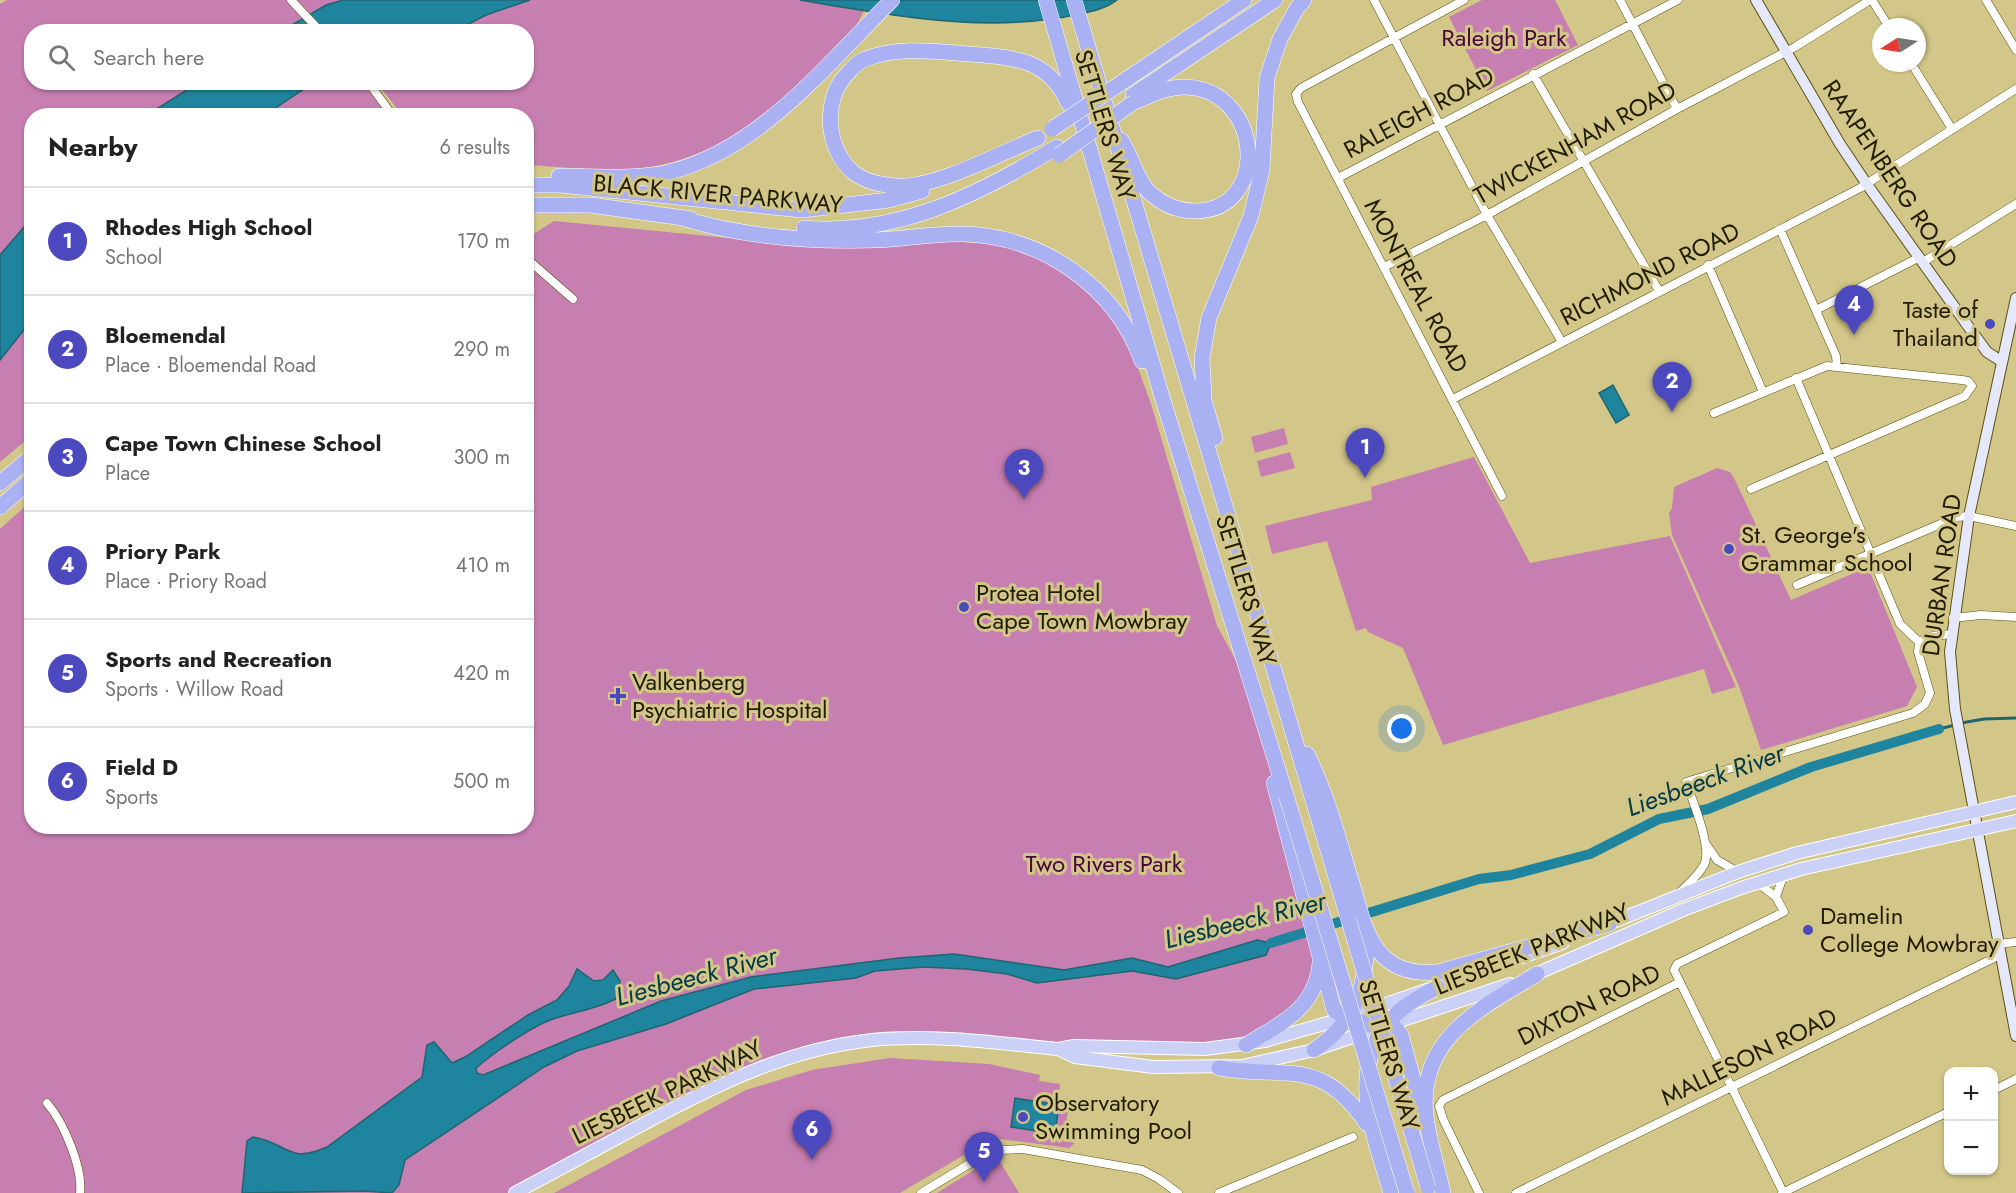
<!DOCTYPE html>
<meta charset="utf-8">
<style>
body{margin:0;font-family:Jost,sans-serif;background:#f6f6f6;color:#222}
.controls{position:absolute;right:18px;bottom:18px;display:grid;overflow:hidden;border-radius:12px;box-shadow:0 2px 4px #0004}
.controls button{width:54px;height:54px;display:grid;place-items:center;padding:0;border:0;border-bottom:2px solid #e0e0e0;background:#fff;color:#222;font:30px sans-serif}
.compass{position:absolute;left:1872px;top:18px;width:54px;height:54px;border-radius:50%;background:#fff;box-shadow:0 2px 4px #0004;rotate:258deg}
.you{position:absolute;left:1402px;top:729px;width:21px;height:21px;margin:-15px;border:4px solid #fff;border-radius:50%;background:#1a73e8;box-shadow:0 0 0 9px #1a73e833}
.badge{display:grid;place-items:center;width:39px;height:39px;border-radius:50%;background:#4c49bf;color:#fff;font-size:20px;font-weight:700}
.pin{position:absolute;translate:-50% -50px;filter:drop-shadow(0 2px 3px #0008)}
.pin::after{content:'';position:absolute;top:32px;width:21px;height:18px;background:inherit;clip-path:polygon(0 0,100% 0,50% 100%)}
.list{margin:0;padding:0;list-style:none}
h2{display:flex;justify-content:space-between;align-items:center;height:78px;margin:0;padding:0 24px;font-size:26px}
h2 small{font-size:20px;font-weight:400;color:#767676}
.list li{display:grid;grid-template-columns:39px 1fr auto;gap:18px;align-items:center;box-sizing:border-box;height:108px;padding:0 24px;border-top:2px solid #e0e0e0}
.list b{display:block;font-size:22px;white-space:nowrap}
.list p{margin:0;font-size:20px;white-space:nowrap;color:#767676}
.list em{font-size:20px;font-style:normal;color:#767676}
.icon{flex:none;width:33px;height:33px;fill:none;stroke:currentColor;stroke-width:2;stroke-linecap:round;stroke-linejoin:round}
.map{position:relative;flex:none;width:2016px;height:1193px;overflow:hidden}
.search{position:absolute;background:#fff;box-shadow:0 2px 4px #0004;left:24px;top:24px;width:510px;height:66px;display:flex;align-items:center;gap:15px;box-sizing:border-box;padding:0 21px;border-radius:24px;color:#767676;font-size:22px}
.panel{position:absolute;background:#fff;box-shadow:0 2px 4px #0004;left:24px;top:108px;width:510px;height:726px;border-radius:24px}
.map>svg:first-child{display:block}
.green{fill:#c77eb1}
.water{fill:#1f849d;stroke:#20656f;stroke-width:1.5}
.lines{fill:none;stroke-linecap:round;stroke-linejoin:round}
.stream{stroke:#20656f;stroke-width:3}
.canal{stroke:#1f849d;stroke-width:10}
.street-casing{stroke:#5c500f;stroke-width:9}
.secondary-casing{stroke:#5c500f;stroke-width:12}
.primary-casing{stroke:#fff;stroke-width:14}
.highway-casing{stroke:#fff;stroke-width:16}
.street{stroke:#fff;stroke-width:8}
.secondary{stroke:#e5e8fb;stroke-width:10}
.primary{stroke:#cbd0f7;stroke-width:12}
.highway{stroke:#a9b1f2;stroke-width:15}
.highway-bridge-casing{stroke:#fff;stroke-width:16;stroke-linecap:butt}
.highway-bridge{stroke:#a9b1f2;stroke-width:15}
.poi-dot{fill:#4c49bf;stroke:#d2c688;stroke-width:2}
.labels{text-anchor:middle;stroke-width:6;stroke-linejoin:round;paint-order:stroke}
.park-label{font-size:24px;fill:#4b033d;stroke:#d2c688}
.street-label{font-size:24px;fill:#211c04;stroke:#d2c688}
.poi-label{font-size:24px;fill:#211c04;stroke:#d2c688;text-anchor:start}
.water-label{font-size:26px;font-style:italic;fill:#003b48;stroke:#d2c688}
</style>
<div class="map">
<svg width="2016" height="1193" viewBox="0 0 2016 1193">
<rect width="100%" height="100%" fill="#d2c688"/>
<path class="green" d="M7 0H343L326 5 280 31 32 32V82L198 83 147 115 32 116 31 219 0 255V4Z
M530 0H800L864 10 857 25C788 93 739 157 636 169 602 172 565 167 531 165L527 164 526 116 402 115 377 83 526 82V32L455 31 486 15Z
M1482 0H1555L1578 45 1487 91 1449 17Z
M313 82 362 83 388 115 265 116Z
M554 221 810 246 952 241 1008 246 1039 258 1085 288 1114 321 1135 360 1151 404 1217 626 1255 695 1320 957 1314 990 1246 1045 1205 1049 916 1038 775 1061 515 1193H0V529L31 501 32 826H526L527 238Z
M31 321V436L0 462V360Z
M1284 428 1288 444 1255 453 1251 437Z
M1290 452 1295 468 1261 477 1257 461Z
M1474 457 1530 563 1670 536 1736 687 1712 694 1704 669 1443 745 1403 648 1368 632 1366 628 1356 631 1327 541 1272 554 1265 526 1372 500 1371 487Z
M1717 468 1730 472 1735 480 1791 600 1868 567 1917 687 1907 706 1761 750 1739 686 1672 535 1669 513 1672 508 1674 487Z
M890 1058 989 1064 1040 1075 1039 1081 1060 1084 1058 1097 1070 1099 1063 1141 1075 1143 1069 1148 1000 1139 979 1146 900 1193H554L746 1090 812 1070Z
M999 1160 1019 1193H937L974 1170Z"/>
<path class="water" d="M343 0H530L486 15 455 31 280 32 326 5Z
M800 0H1117C1106 9 1089 12 1075 15 985 34 889 15 800 0Z
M198 83V82L313 83 265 115H147Z
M31 219V321L0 360V255Z
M1613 385 1629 415 1616 423 1599 393Z
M1257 940 1271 943 1266 955 1176 979 1132 971 1037 983 1007 974 966 969 924 967 875 971 856 978 754 989 666 1024 577 1051 544 1067 405 1160 399 1185 392 1193 365 1191 242 1193 247 1141 253 1137C288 1142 287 1165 327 1147L422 1077 427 1045 434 1042 452 1063 465 1057 528 1015 557 1000 569 986 577 969 594 981 603 980 613 970 620 981 618 998C596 1009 579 1011 556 1018 535 1024 493 1053 476 1068L477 1073 483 1075 661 1001 751 977 899 958 954 954 1064 970 1132 958 1168 967Z
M1015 1098 1059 1105 1055 1134 1011 1127Z"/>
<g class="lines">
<path class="stream" d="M1961 723 1984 719 2016 718
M1939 729 1955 725"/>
<path class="canal" d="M1271 943 1479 879 1511 875 1590 854 1659 819 1708 809 1811 767 1939 729"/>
<g class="street-casing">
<path id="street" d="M291 0 321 32
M1374 0 1487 215 1562 342
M1464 0 1301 88 1296 94 1298 102 1502 496
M1620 0 1677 109
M1872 0 1889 27
M1986 0 2016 50
M1911 63 1952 129
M1533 74 1659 291
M368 82 393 116
M1338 178 1678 0
M1780 229 1836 356 1837 367
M526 258 573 299
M1923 262 2016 204
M1708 265 1763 392
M1384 267 1487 215 1677 109 1795 47 1870 0
M1816 310 1920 257
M1796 378 1870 552
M1453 399 1860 188 2016 89
M1714 413 1827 366 1962 380 1968 381 1972 386 1965 396 1751 489
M1872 558 1900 624 1919 642
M1797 585 1957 517 1969 516 2016 526
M1953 618 1981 615 2016 617
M1706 844 1717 860 1738 872
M1758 883 1776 897 1784 912 1677 964 1674 970 1783 1192
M1679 893C1688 884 1699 875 1704 865 1713 849 1692 799 1686 782L1913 713 1925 704 1930 693 1918 652 1919 642 1933 636 1952 634
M1776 897 1784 874
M1998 944 2016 942
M1994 1090 2016 1079
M47 1103C64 1123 83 1168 80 1193
M921 1193 969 1164 1001 1150 1023 1149 1142 1170 1159 1179 1178 1193
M1219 1193 1353 1137
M1479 1193 1443 1119 1439 1106 1443 1100 1680 982
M1516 1193 2000 955
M1782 1193 1948 1112"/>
</g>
<g class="secondary-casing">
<path id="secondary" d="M1756 0 1840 144 1866 183 1968 326 1987 352 2001 361
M2016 298 1969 516 1950 652 1955 709 2016 1036"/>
</g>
<g class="primary-casing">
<path id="primary" d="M1601 927 1738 872 1797 853 2016 802
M1529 977 1683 910 1741 888 1801 869 2016 821
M1058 1049 1075 1057 1153 1067 1242 1066 1314 1050 1510 984
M515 1193C559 1169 603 1146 647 1122 720 1083 789 1049 872 1040 934 1034 997 1043 1058 1049L1074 1046 1205 1049 1265 1041 1348 1017 1563 943"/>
</g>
<g class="highway-casing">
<path id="highway" d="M1046 0 1163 400 1286 795
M1074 0 1349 921
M1127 79 1244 0
M1133 95 1275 0
M1038 138C1000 153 945 183 906 186 889 187 868 183 854 173 826 150 822 101 846 75 851 70 856 63 863 60 901 44 943 53 983 55 1022 58 1051 64 1068 103
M1121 140C1132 156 1136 179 1149 192 1162 204 1177 211 1195 211 1271 211 1263 90 1186 87 1168 86 1150 96 1134 102
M559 176C596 176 633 180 669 172 760 150 828 63 892 0
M526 185H560L802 210 889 200 922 191
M526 205H590L691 219
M682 218C743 237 813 242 877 240 905 239 935 233 963 234 1042 236 1115 286 1142 361
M804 228C897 236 980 194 1057 147
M1215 438 1204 400 1202 358 1209 318 1251 216 1262 170 1267 78 1280 39 1297 8 1304 0
M0 483 32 456
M0 507 32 479
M1307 754C1327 794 1338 837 1351 880 1359 904 1364 937 1383 956 1398 971 1417 974 1438 972L1609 924
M1274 783 1334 1010 1341 1015 1380 1028
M1378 1023 1395 1028 1401 1035 1422 1111
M1246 1045C1282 1022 1315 1010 1320 963
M1314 1050C1359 1020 1367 982 1367 931
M1219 1068C1287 1080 1320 1055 1367 1124
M1391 1193C1374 1135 1344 1065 1395 1015 1407 1003 1423 996 1437 987
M1443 1193C1438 1168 1429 1142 1426 1116 1417 1038 1481 1008 1537 974"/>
</g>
<use href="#street" class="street"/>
<use href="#secondary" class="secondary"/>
<use href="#primary" class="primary"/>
<use href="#highway" class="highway"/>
<g class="highway-bridge-casing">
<path id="highway-bridge" d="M1052 129 1127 79
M1059 155 1134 102
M1286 795 1407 1193
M1349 921 1428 1187"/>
</g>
<use href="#highway-bridge" class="highway-bridge"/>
</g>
<g class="poi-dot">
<circle cx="1990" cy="324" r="6"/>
<circle cx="1729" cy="549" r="6"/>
<circle cx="964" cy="607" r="6"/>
<path d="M615 687h6v6h6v6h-6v6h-6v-6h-6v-6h6z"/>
<circle cx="1808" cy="930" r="6"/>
<circle cx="1023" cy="1117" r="6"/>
</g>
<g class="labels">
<g class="park-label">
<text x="1504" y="46">Raleigh Park</text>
<text x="1104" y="872">Two Rivers Park</text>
</g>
<g class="street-label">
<text transform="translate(1419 113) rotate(-28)" y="8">RALEIGH ROAD</text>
<text transform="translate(1105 125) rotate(73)" y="8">SETTLERS WAY</text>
<text transform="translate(1575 143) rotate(-29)" y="8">TWICKENHAM ROAD</text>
<text transform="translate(1890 174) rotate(56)" y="8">RAAPENBERG ROAD</text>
<text transform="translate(718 194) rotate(5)" y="8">BLACK RIVER PARKWAY</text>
<text transform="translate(1650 274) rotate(-27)" y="8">RICHMOND ROAD</text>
<text transform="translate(1416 286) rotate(62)" y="8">MONTREAL ROAD</text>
<text transform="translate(1942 575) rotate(-82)" y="8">DURBAN ROAD</text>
<text transform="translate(1246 590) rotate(73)" y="8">SETTLERS WAY</text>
<text transform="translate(1532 949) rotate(-22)" y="8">LIESBEEK PARKWAY</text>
<text transform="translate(1589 1005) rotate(-26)" y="8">DIXTON ROAD</text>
<text transform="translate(1389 1055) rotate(73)" y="8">SETTLERS WAY</text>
<text transform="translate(1749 1057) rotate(-26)" y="8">MALLESON ROAD</text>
<text transform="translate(667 1092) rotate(-26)" y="8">LIESBEEK PARKWAY</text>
</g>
<g class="poi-label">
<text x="1978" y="318" text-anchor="end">Taste of<tspan x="1978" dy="28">Thailand</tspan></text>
<text x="1741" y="543">St. George's<tspan x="1741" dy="28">Grammar School</tspan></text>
<text x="976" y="601">Protea Hotel<tspan x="976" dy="28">Cape Town Mowbray</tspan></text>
<text x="632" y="690">Valkenberg<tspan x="632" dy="28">Psychiatric Hospital</tspan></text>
<text x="1820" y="924">Damelin<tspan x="1820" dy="28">College Mowbray</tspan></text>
<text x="1035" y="1111">Observatory<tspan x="1035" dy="28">Swimming Pool</tspan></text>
</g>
<g class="water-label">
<text transform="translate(1705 780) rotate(-20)" y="9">Liesbeeck River</text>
<text transform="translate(1245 920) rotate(-14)" y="9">Liesbeeck River</text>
<text transform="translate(696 976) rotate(-15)" y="9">Liesbeeck River</text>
</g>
</g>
</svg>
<div class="controls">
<button>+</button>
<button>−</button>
</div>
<svg class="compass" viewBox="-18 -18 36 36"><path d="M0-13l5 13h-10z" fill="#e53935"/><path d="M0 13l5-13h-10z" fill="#767676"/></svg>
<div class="you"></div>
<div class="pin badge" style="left:1365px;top:478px">1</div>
<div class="pin badge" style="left:1672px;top:412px">2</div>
<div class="pin badge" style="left:1024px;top:499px">3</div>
<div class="pin badge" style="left:1854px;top:335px">4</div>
<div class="pin badge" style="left:984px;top:1182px">5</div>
<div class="pin badge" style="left:812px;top:1160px">6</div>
<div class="search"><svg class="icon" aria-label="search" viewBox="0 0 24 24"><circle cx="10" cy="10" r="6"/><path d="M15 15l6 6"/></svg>Search here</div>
<section class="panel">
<h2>Nearby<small>6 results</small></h2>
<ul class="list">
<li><span class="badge">1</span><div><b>Rhodes High School</b><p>School</p></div><em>170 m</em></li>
<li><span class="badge">2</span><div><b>Bloemendal</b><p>Place · Bloemendal Road</p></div><em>290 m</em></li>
<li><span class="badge">3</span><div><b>Cape Town Chinese School</b><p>Place</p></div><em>300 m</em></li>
<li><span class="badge">4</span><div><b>Priory Park</b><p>Place · Priory Road</p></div><em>410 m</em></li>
<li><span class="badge">5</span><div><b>Sports and Recreation</b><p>Sports · Willow Road</p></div><em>420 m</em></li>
<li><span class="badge">6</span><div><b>Field D</b><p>Sports</p></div><em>500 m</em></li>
</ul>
</section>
</div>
